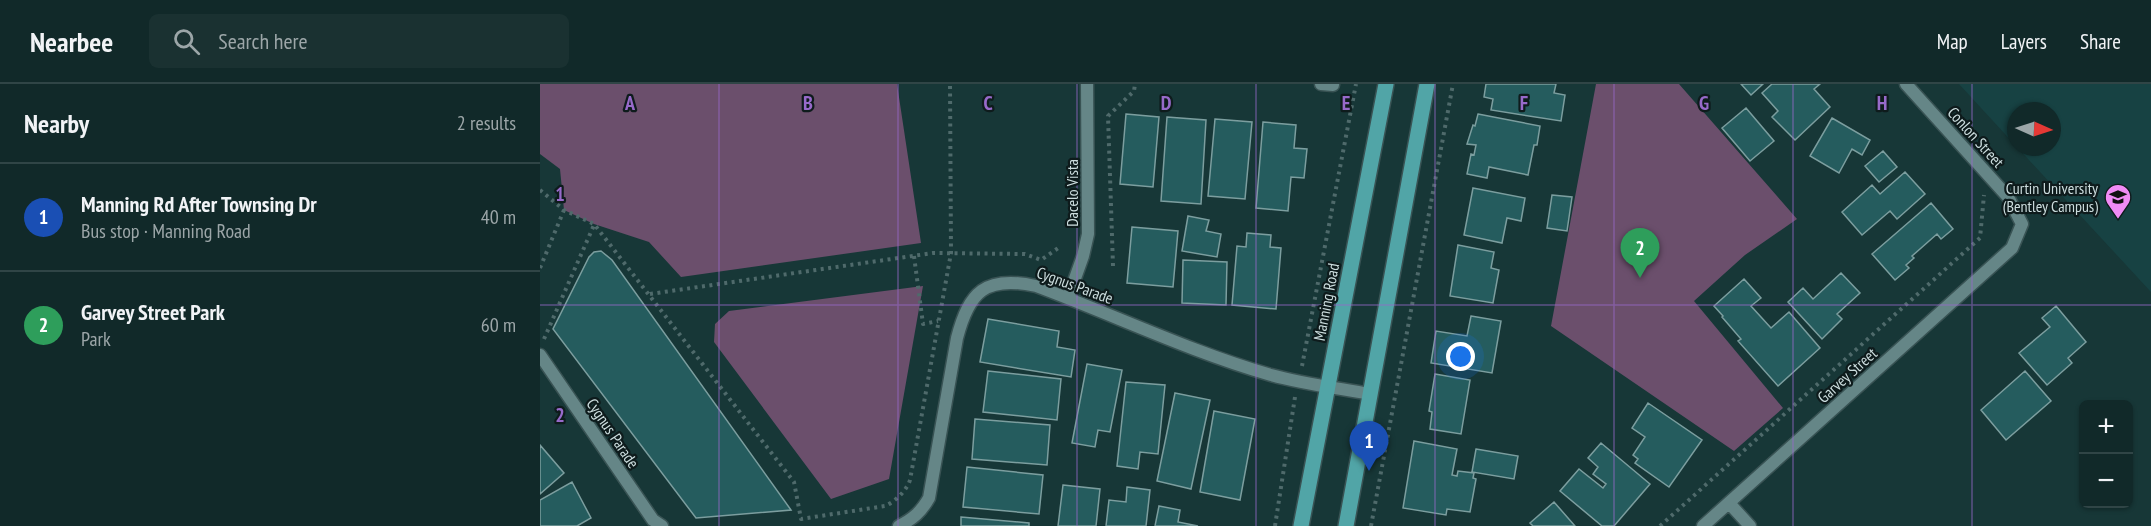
<!DOCTYPE html>
<meta charset="utf-8">
<style>
body{margin:0;font-family:"PT Sans Narrow",sans-serif;background:#1a3131;color:#f1f3f6}
.controls{position:absolute;right:18px;bottom:18px;display:grid;overflow:hidden;border-radius:9px;box-shadow:0 2px 4px #0004}
.controls button{width:54px;height:54px;display:grid;place-items:center;padding:0;border:0;border-bottom:2px solid #304546;background:#112929;color:#f1f3f6;font:30px sans-serif}
.compass{position:absolute;left:1467px;top:18px;width:54px;height:54px;border-radius:50%;background:#112929;box-shadow:0 2px 4px #0004;rotate:93deg}
.you{position:absolute;left:921px;top:273px;width:21px;height:21px;margin:-15px;border:4px solid #fff;border-radius:50%;background:#1a73e8;box-shadow:0 0 0 9px #1a73e833}
.badge{display:grid;place-items:center;width:39px;height:39px;border-radius:50%;background:#1a73e8;color:#fff;font-size:20px;font-weight:700}
.pin{position:absolute;translate:-50% -50px;filter:drop-shadow(0 2px 3px #0008)}
.pin::after{content:'';position:absolute;top:32px;width:21px;height:18px;background:inherit;clip-path:polygon(0 0,100% 0,50% 100%)}
.list{margin:0;padding:0;list-style:none}
h2{display:flex;justify-content:space-between;align-items:center;height:78px;margin:0;padding:0 24px;font-size:26px}
h2 small{font-size:20px;font-weight:400;color:#9ca6a8}
.list li{display:grid;grid-template-columns:39px 1fr auto;gap:18px;align-items:center;box-sizing:border-box;height:108px;padding:0 24px;border-top:2px solid #304546}
.list b{display:block;font-size:22px;white-space:nowrap}
.list p{margin:0;font-size:20px;white-space:nowrap;color:#9ca6a8}
.list em{font-size:20px;font-style:normal;color:#9ca6a8}
.icon{flex:none;width:33px;height:33px;fill:none;stroke:currentColor;stroke-width:2;stroke-linecap:round;stroke-linejoin:round}
.map{position:relative;flex:none;width:1611px;height:442px;overflow:hidden}
header{display:flex;align-items:center;gap:36px;box-sizing:border-box;height:84px;padding:0 30px;background:#112929;border-bottom:2px solid #304546}
header strong{font-size:28px}
nav{display:flex;gap:33px;margin-inline-start:auto;font-size:21px}
.search{width:420px;height:54px;background:#1a3131;display:flex;align-items:center;gap:15px;box-sizing:border-box;padding:0 21px;border-radius:9px;color:#9ca6a8;font-size:22px}
main{display:flex}
aside{flex:1;background:#112929}
.map>svg:first-child{display:block}
.built{fill:#174243}
.green{fill:#6b4f6c}
.building{fill:#255c5e;stroke:#7c9e9f;stroke-width:1.5}
.lines{fill:none;stroke-linecap:round;stroke-linejoin:round}
.street-casing{stroke:#395354;stroke-width:15}
.primary-casing{stroke:#395354;stroke-width:18}
.path{stroke:#4f6a6b;stroke-width:4;stroke-dasharray:3 4.5;stroke-linecap:butt}
.street{stroke:#658687;stroke-width:12}
.primary{stroke:#51a5a7;stroke-width:15}
.grid{fill:none;stroke:#976aca;stroke-width:1.5;stroke-opacity:0.55}
.labels{text-anchor:middle;stroke-width:4.5;stroke-linejoin:round;paint-order:stroke}
.street-label{font-size:16px;fill:#ccddde;stroke:#0e1b1c}
.poi-label{font-size:16px;fill:#ccddde;stroke:#0e1b1c;text-anchor:end}
.grid-label{font-size:20px;text-anchor:middle;font-weight:bold;fill:#976aca;stroke:#0e1b1c;stroke-width:4.5;stroke-linejoin:round;paint-order:stroke}
</style>
<header>
<strong>Nearbee</strong>
<div class="search"><svg class="icon" aria-label="search" viewBox="0 0 24 24"><circle cx="10" cy="10" r="6"/><path d="M15 15l6 6"/></svg>Search here</div>
<nav><a>Map</a><a>Layers</a><a>Share</a></nav>
</header>
<main>
<aside>
<h2>Nearby<small>2 results</small></h2>
<ul class="list">
<li><span class="badge" style="background:#1a4fb4">1</span><div><b>Manning Rd After Townsing Dr</b><p>Bus stop · Manning Road</p></div><em>40 m</em></li>
<li><span class="badge" style="background:#2e9e5b">2</span><div><b>Garvey Street Park</b><p>Park</p></div><em>60 m</em></li>
</ul>
</aside>
<div class="map">
<svg width="1611" height="442" viewBox="0 0 1611 442">
<rect width="100%" height="100%" fill="#173737"/>
<path class="built" d="M1419 0H1611V208L1477 63H1512V27H1476V62Z"/>
<path class="green" d="M0 0H357L381 159 141 193 109 158 54 140 24 126 20 85 0 70Z
M1056 0H1139L1257 135 1205 171 1154 217 1243 324 1194 367 1011 242Z
M383 202 349 395 291 415 174 258 175 240 189 227Z"/>
<path class="building" d="M946 0H1016L1014 9 1025 11 1021 37 951 26 953 15 944 13Z
M1201 0H1223L1211 11Z
M1232 0H1280L1274 5 1290 23 1255 56 1232 33 1238 27 1222 9Z
M1206 24 1234 57 1210 77 1182 44Z
M586 30 619 33 613 103 580 100Z
M938 30 1000 42 997 61H994L988 91 949 83 947 94 927 90 931 70 934 71 936 61 927 60 933 41 935 42Z
M627 33 666 36 661 120 621 117Z
M1292 34 1330 56 1322 71 1312 65 1299 89 1270 72Z
M675 35 712 38 705 115 668 112Z
M723 38 756 41 754 64 767 65 764 94 751 93 748 127 716 124Z
M1343 67 1357 83 1339 98 1325 82Z
M1365 88 1385 110 1357 135 1350 127 1322 151 1302 128 1332 101 1340 110Z
M933 104 985 114 981 137 967 134 962 159 924 151Z
M1012 111 1032 113 1027 147 1007 144Z
M1391 119 1413 145 1401 155 1397 150 1372 172 1374 174 1366 181 1369 184 1355 196 1332 170Z
M648 132 669 136 666 147 681 150 677 173 642 167Z
M592 143 638 147 633 203 587 199Z
M707 149 731 151 730 163 741 164 736 225 692 221 697 162 706 163Z
M918 161 954 168 951 184 959 186 953 219 910 212Z
M61 167 72 176 251 426 156 434 13 245 49 173 54 168Z
M643 176 687 178 686 221 642 219Z
M1301 189 1320 209 1297 230 1302 235 1282 255 1248 218 1263 204 1273 215Z
M1204 195 1221 214 1211 222 1231 244 1249 228 1280 264 1238 302 1198 257 1201 255 1182 233 1183 232 1174 222Z
M1516 222 1546 258 1528 274 1532 279 1507 301 1479 269 1510 243 1502 234Z
M931 232 961 237 952 289 891 279 896 247 927 252Z
M448 235 519 247 517 263 535 266 531 293 440 278Z
M547 280 582 286 570 348 558 346 555 363 532 359Z
M448 287 521 295 517 336 443 328Z
M1485 287 1511 317 1466 356 1441 326Z
M895 290 930 296 921 350 890 345 892 328 889 327Z
M586 298 625 301 618 370 600 368 598 385 577 382Z
M635 309 670 316 651 405 617 397Z
M1108 319 1162 356 1129 403 1095 379 1098 375 1093 371 1105 353 1092 344Z
M674 327 715 335 700 416 660 408Z
M435 335 510 341 507 381 432 375Z
M874 357 917 365 912 391 917 392 918 387 934 389 933 394 936 395 930 428 907 425 906 431 863 424Z
M1061 359 1110 400 1074 442H1062L1020 407 1039 385 1063 404 1066 400 1053 390 1058 383 1048 374Z
M0 361 24 389 0 410Z
M936 365 978 372 974 395 932 388Z
M427 383 503 391 499 430 423 423Z
M32 398 51 434 37 442H0V416Z
M523 401 560 405 556 442H518Z
M587 403 610 406 606 442H566L569 416 586 418Z
M1014 418 1035 442H993L990 439Z
M619 422 640 426 638 438 658 442H615Z
M421 433 489 439V442H421Z"/>
<g class="lines">
<g class="street-casing">
<path id="street" d="M781 0 793 1
M528 214 543 172 548 150 547 0
M0 271 113 436 122 442
M1189 419 1210 442
M359 442C373 435 381 428 389 414L417 254C429 208 445 191 496 202 574 231 651 268 731 291 764 300 797 304 830 310
M1163 442 1472 164 1482 140 1468 113 1366 0"/>
</g>
<g class="primary-casing">
<path id="primary" d="M761 442 846 0
M806 442 887 0"/>
</g>
<path class="path" d="M0 106 24 126 54 140 254 398 261 435 345 422C355 418 367 406 370 396L411 169 410 0
M374 172 383 240 398 237
M573 182 568 32 594 7 595 0
M0 184 24 126
M110 210 393 169 485 170 501 176 521 162
M4 255 54 141
M762 282 816 0
M735 442 755 313
M831 442 913 0
M1120 442 1440 154 1444 111"/>
<use href="#street" class="street"/>
<use href="#primary" class="primary"/>
</g>
<path class="grid" d="M179 0V442M358 0V442M537 0V442M716 0V442M895 0V442M1074 0V442M1253 0V442M1432 0V442M0 221H1611"/>
<defs>
<g id="university-pin" transform="scale(1.35)"><path d="M0 17L-7.5 6A9.5 9.5 0 1 1 7.5 6Z" fill="#f08bf5" stroke="#0e1b1c"/><path d="M0-5L7-2L0 1L-7-2ZM-4 1L0 2.5L4 1V4Q0 6-4 4Z" fill="#111"/></g>
</defs>
<g fill-rule="evenodd">
<use href="#university-pin" x="1578" y="113"/>
</g>
<g class="labels">
<g class="street-label">
<text transform="translate(1436 53) rotate(48)" y="6">Conlon Street</text>
<text transform="translate(532 109) rotate(-90)" y="6">Dacelo Vista</text>
<text transform="translate(535 201) rotate(20)" y="6">Cygnus Parade</text>
<text transform="translate(786 218) rotate(-79)" y="6">Manning Road</text>
<text transform="translate(1307 291) rotate(-42)" y="6">Garvey Street</text>
<text transform="translate(73 349) rotate(56)" y="6">Cygnus Parade</text>
</g>
<g class="poi-label">
<text x="1558" y="110">Curtin University<tspan x="1558" dy="18">(Bentley Campus)</tspan></text>
</g>
</g>
<g class="grid-label">
<text x="90" y="26">A</text>
<text x="268" y="26">B</text>
<text x="448" y="26">C</text>
<text x="626" y="26">D</text>
<text x="806" y="26">E</text>
<text x="984" y="26">F</text>
<text x="1164" y="26">G</text>
<text x="1342" y="26">H</text>
<text x="20" y="117">1</text>
<text x="20" y="338">2</text>
</g>
</svg>
<div class="controls">
<button>+</button>
<button>−</button>
</div>
<svg class="compass" viewBox="-18 -18 36 36"><path d="M0-13l5 13h-10z" fill="#e53935"/><path d="M0 13l5-13h-10z" fill="#9ca6a8"/></svg>
<div class="you"></div>
<div class="pin badge" style="left:829px;top:387px;background:#1a4fb4">1</div>
<div class="pin badge" style="left:1100px;top:194px;background:#2e9e5b">2</div>
</div>
</main>
